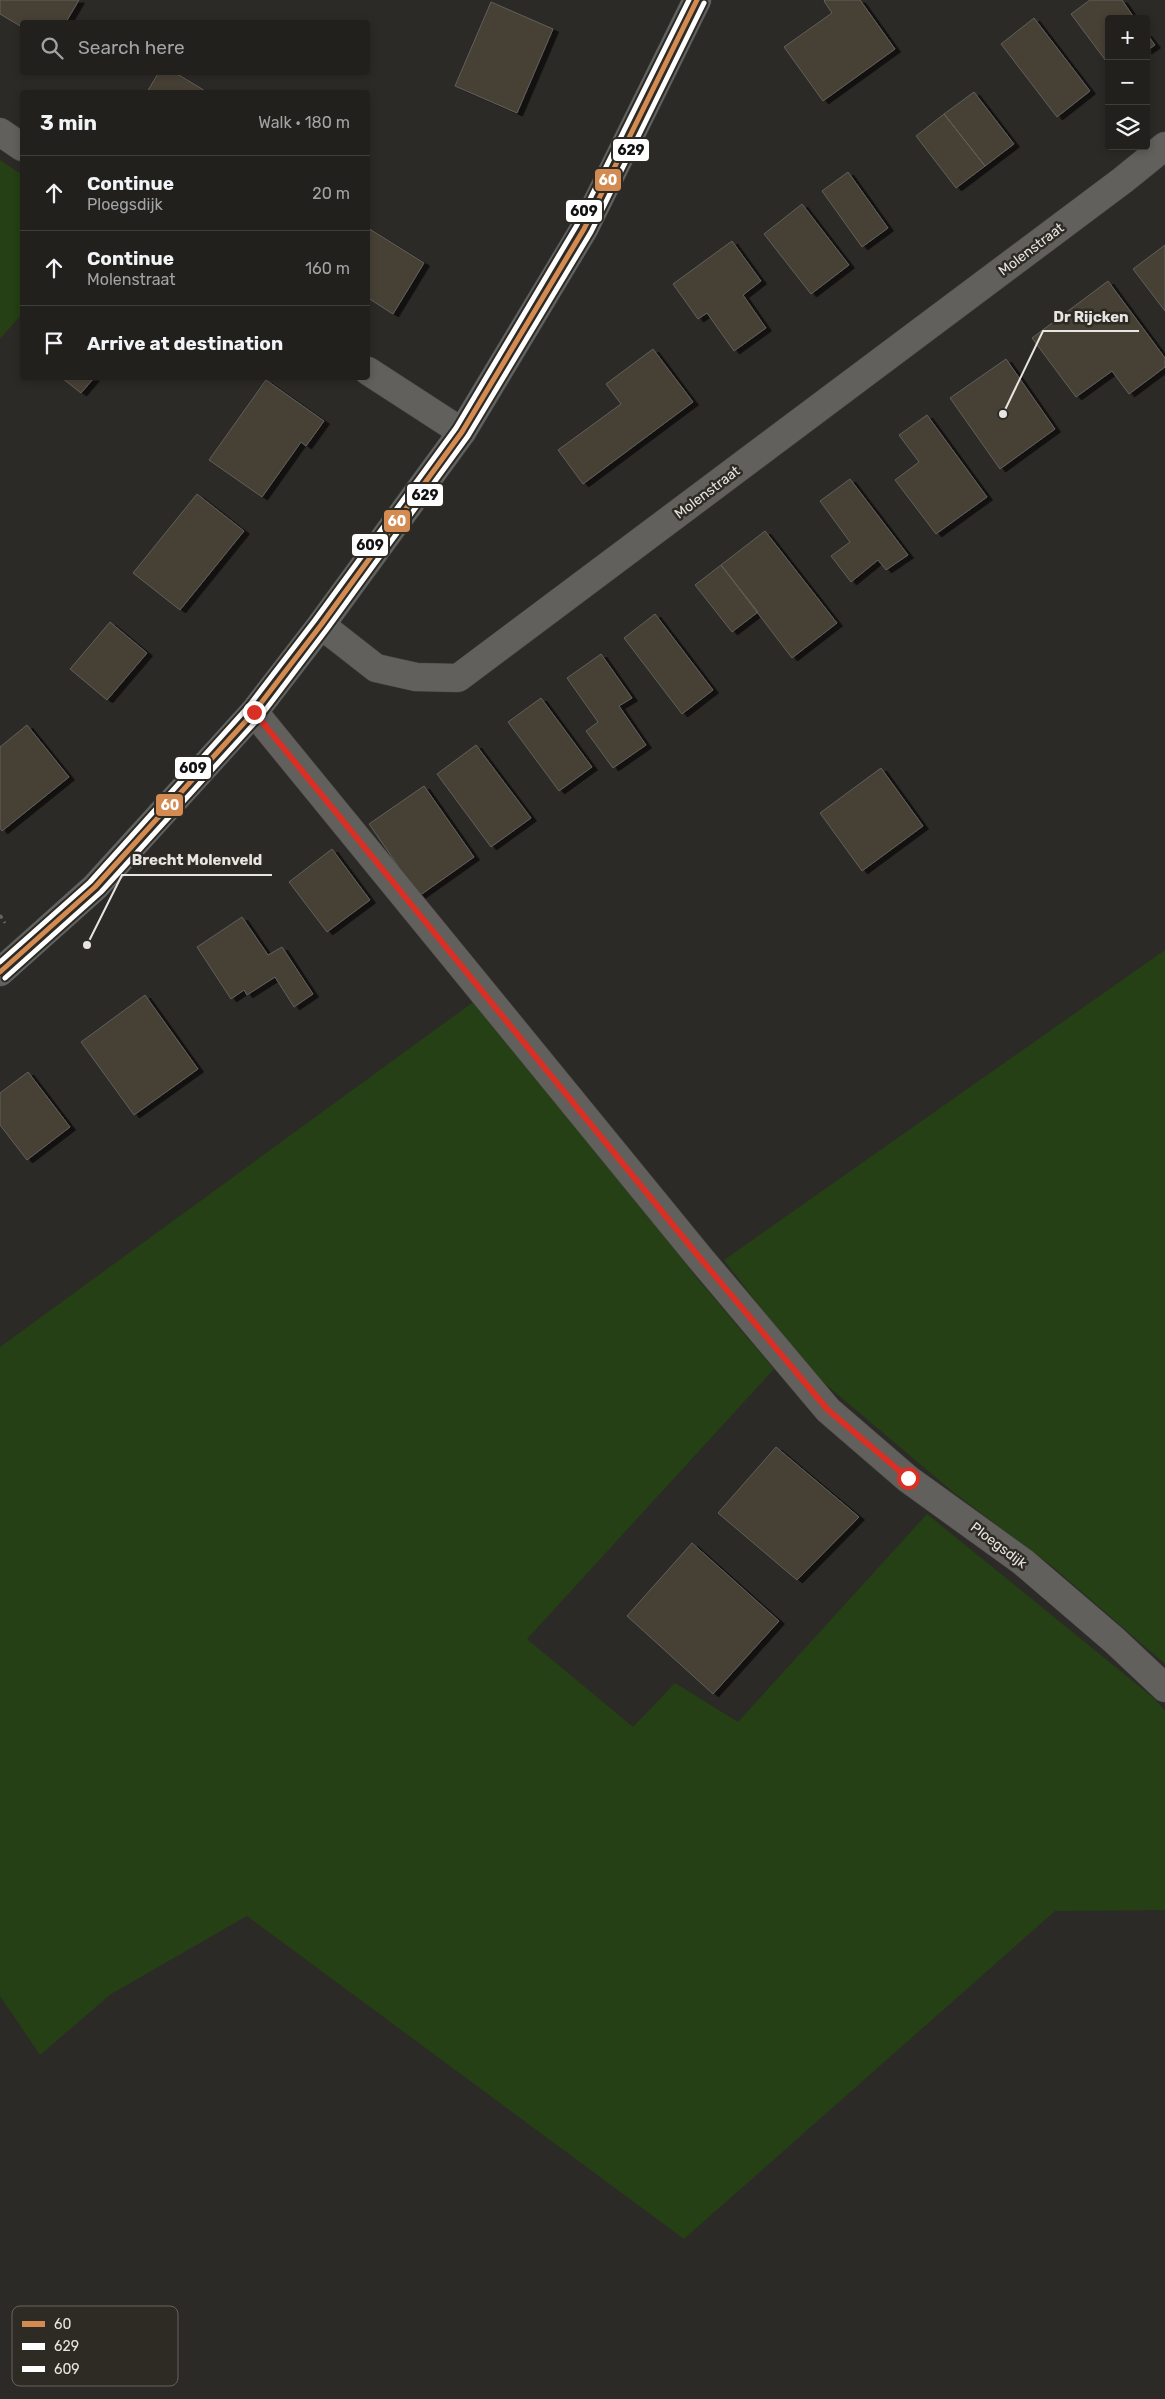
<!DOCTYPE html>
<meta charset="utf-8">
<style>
body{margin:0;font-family:Rubik,sans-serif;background:#2d2d2a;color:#f1f3f6}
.controls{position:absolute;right:15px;top:15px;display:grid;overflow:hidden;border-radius:5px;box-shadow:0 2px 8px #0003}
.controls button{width:45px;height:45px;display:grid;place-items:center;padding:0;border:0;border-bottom:1px solid #3e3e3b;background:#21201d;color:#f1f3f6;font:25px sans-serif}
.stop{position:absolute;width:15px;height:15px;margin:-11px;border:4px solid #d93025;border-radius:50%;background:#fff}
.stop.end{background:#d93025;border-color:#fff;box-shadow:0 1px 5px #0008}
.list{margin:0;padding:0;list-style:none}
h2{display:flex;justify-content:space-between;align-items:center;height:65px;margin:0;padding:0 20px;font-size:21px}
h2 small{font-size:16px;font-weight:400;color:#a2a3a4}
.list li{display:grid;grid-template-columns:32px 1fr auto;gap:15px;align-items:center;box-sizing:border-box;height:75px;padding:0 20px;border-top:1px solid #3e3e3b}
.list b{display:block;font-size:19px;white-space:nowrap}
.list p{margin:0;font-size:16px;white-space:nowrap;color:#a2a3a4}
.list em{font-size:16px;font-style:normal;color:#a2a3a4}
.icon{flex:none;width:28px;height:28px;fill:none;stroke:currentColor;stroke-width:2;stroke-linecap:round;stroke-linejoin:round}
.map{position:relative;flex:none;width:1165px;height:2399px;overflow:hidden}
.search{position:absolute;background:#21201d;box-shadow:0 2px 8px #0003;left:20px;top:20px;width:350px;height:55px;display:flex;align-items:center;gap:12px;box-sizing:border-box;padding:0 18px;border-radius:5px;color:#a2a3a4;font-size:19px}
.panel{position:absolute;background:#21201d;box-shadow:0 2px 8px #0003;left:20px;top:90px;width:350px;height:290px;border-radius:5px}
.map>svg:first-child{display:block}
.green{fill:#244014}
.building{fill:#464135;stroke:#615f5d;filter:url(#shadow)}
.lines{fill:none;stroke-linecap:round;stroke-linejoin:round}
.minor-casing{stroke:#474543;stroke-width:29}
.major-casing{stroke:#474543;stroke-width:29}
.path{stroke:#676663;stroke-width:3;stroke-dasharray:4 4;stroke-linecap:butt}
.minor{stroke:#61605d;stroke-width:28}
.major{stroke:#5f6462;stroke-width:28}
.bus-1-casing{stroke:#2e2b25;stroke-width:9}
.bus-2-casing{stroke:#2e2b25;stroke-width:9}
.bus-3-casing{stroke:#2e2b25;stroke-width:9}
.bus-1{stroke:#d48b52;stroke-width:5}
.bus-2{stroke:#fff;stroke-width:5}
.bus-3{stroke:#fff;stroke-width:5}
.route{stroke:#d93025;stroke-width:6}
.labels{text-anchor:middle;stroke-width:5;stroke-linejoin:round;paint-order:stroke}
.street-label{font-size:14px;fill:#e7e5e1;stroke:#2e2b25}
.key{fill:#2e2b25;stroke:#66635d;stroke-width:1}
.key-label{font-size:14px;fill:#e7e5e1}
.leader{fill:none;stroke:#e7e5e1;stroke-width:2}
.callout-dot{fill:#e7e5e1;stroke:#2e2b25;stroke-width:2}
.callout-label{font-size:15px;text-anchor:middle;font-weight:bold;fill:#e7e5e1;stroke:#2e2b25;stroke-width:5;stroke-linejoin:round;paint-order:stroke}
.line-badge{stroke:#2e2b25;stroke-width:2}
.badge-label{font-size:14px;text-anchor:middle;font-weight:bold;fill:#fff}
.pale-badge-label{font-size:14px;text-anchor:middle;font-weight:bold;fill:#111}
</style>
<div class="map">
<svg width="1165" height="2399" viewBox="0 0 1165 2399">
<defs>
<filter id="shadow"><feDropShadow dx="5.5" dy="3" stdDeviation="0" flood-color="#0009"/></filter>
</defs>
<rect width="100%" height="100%" fill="#2c2a27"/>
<path class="green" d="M0 160 22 175V314L0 339Z
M1165 950V1664L1053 1567 953 1492 824 1383 781 1334 724 1260Z
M476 1000 697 1278 774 1369 527 1639 633 1727 675 1683 738 1722 927 1514 1155 1699 1165 1711V1910L1055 1911 684 2239 247 1916 111 1994 40 2055 0 1996V1347Z"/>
<path class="building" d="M0 0H79L66 22H22V27L0 14Z
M825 0H860L895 49 823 101 784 47 832 13 824 1Z
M1090 0H1122L1135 19H1109V65L1071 14Z
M491 2 553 29 517 113 455 86Z
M1034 18 1090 91 1057 117 1001 44Z
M1146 33 1155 45 1146 51Z
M159 72H174L207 92H147Z
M974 92 1014 144 985 166 944 114Z
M944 114 985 166 956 188 916 136Z
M848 172 888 228 862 247 822 191Z
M802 204 849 265 811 294 764 234Z
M368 228 424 263 393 314 368 298Z
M732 241 761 281 743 295 766 328 734 351 707 313 698 319 673 284Z
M1165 245V311L1133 269Z
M1108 281 1165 358V367L1129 394 1112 371 1076 397 1032 338Z
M653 349 693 402 583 484 558 450 621 404 606 384Z
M1006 359 1055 429 1000 469 950 398Z
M62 378H94L81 393Z
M266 380 324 421 306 446 301 442 262 497 209 460Z
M927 415 987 497 936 534 895 480 919 462 899 435Z
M850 479 908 555 886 570 878 560 851 582 831 556 850 542 820 501Z
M197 494 244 531 180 610 133 573Z
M765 531 837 623 792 658 721 565Z
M721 565 758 612 732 632 695 585Z
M655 614 713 690 682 714 624 638Z
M110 622 147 653 107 700 70 669Z
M601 654 632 698 619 706 646 745 613 768 586 731 598 722 567 678Z
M541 698 592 767 559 791 508 722Z
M27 725 69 777 2 831 0 828V747Z
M476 745 531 818 491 847 437 774Z
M881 768 923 826 862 871 820 813Z
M424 786 474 857 419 896 369 824Z
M332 849 370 900 327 932 289 882Z
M242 917 268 955 282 947 313 994 294 1007 275 977 247 995 244 990 231 999 197 947Z
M145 995 198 1069 134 1115 81 1042Z
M28 1072 70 1127 27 1160 0 1125V1093Z
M776 1447 859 1517 797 1580 718 1513Z
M692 1543 779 1621 713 1694 627 1616Z"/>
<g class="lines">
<g class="minor-casing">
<path id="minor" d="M0 132 22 147
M368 371 462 432
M321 625 376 668 416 677 458 678 1123 180 1165 146
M254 712 700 1258 828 1410 908 1479 1023 1562 1114 1640 1165 1688"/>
</g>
<g class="major-casing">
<path id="major" d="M0 972 95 887 254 712 321 625 462 432 584 229 697 0"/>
</g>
<path class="path" d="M0 915 5 923"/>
<use href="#minor" class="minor"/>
<use href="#major" class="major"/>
<g class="bus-1-casing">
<path id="bus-1" d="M0 972 95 887 254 712 321 625 462 432 584 229 697 0"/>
</g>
<g class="bus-2-casing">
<path id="bus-2" d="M5 978 101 892 260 717 327 629 468 436 591 232 704 3"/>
</g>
<g class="bus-3-casing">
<path id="bus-3" d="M0 962 90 882 248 707 315 620 456 428 577 225 689 0"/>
</g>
<use href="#bus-1" class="bus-1"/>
<use href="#bus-2" class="bus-2"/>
<use href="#bus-3" class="bus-3"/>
</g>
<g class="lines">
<path class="route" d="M254 712 700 1258 828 1410 908 1478"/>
</g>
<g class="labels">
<g class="street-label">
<text transform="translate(1031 249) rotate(-37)" y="5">Molenstraat</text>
<text transform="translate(707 492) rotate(-37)" y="5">Molenstraat</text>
<text transform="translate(999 1545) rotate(37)" y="5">Ploegsdijk</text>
</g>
</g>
<rect x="12" y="2306" width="166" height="80" rx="8" class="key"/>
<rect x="22" y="2321" width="23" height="6" fill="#d48b52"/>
<rect x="22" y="2343" width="23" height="7" fill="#fff"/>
<rect x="22" y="2366" width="23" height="6" fill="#fff"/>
<g class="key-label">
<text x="54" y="2329">60</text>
<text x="54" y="2351">629</text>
<text x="54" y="2374">609</text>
</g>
<path class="leader" d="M1003 414L1043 331H1139M87 945L122 875H272"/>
<g class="callout-dot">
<circle cx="1003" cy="414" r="5"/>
<circle cx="87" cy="945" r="5"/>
</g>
<g class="callout-label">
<text x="1091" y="322">Dr Rijcken</text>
<text x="197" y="865">Brecht Molenveld</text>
</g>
<g class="line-badge">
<rect x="612" y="138" width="38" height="24" rx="5" fill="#fff"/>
<rect x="594" y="168" width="28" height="24" rx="5" fill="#d48b52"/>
<rect x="565" y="199" width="38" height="24" rx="5" fill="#fff"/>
<rect x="406" y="483" width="38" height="24" rx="5" fill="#fff"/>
<rect x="383" y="509" width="28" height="24" rx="5" fill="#d48b52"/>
<rect x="351" y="533" width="38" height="24" rx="5" fill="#fff"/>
<rect x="174" y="756" width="38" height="24" rx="5" fill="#fff"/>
<rect x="155" y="793" width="29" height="24" rx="5" fill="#d48b52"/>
</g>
<g class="badge-label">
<text x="608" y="185">60</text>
<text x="397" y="526">60</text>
<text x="170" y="810">60</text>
</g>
<g class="pale-badge-label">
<text x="631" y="155">629</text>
<text x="584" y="216">609</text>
<text x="425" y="500">629</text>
<text x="370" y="550">609</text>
<text x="193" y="773">609</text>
</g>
</svg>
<div class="controls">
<button>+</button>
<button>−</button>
<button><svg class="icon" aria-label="layers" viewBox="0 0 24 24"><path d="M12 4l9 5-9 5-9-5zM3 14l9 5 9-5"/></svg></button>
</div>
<div class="stop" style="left:908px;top:1478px"></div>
<div class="stop end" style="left:254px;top:712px"></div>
<div class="search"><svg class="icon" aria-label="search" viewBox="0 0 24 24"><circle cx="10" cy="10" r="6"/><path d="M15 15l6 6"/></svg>Search here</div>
<section class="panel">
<h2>3 min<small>Walk · 180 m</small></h2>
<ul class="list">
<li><svg class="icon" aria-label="ahead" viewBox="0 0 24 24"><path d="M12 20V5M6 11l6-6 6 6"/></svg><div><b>Continue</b><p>Ploegsdijk</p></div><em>20 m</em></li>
<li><svg class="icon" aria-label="ahead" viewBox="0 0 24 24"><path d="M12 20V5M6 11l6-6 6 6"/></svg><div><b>Continue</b><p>Molenstraat</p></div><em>160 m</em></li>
<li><svg class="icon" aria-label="arrive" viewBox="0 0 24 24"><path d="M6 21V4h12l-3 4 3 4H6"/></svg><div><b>Arrive at destination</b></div></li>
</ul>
</section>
</div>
